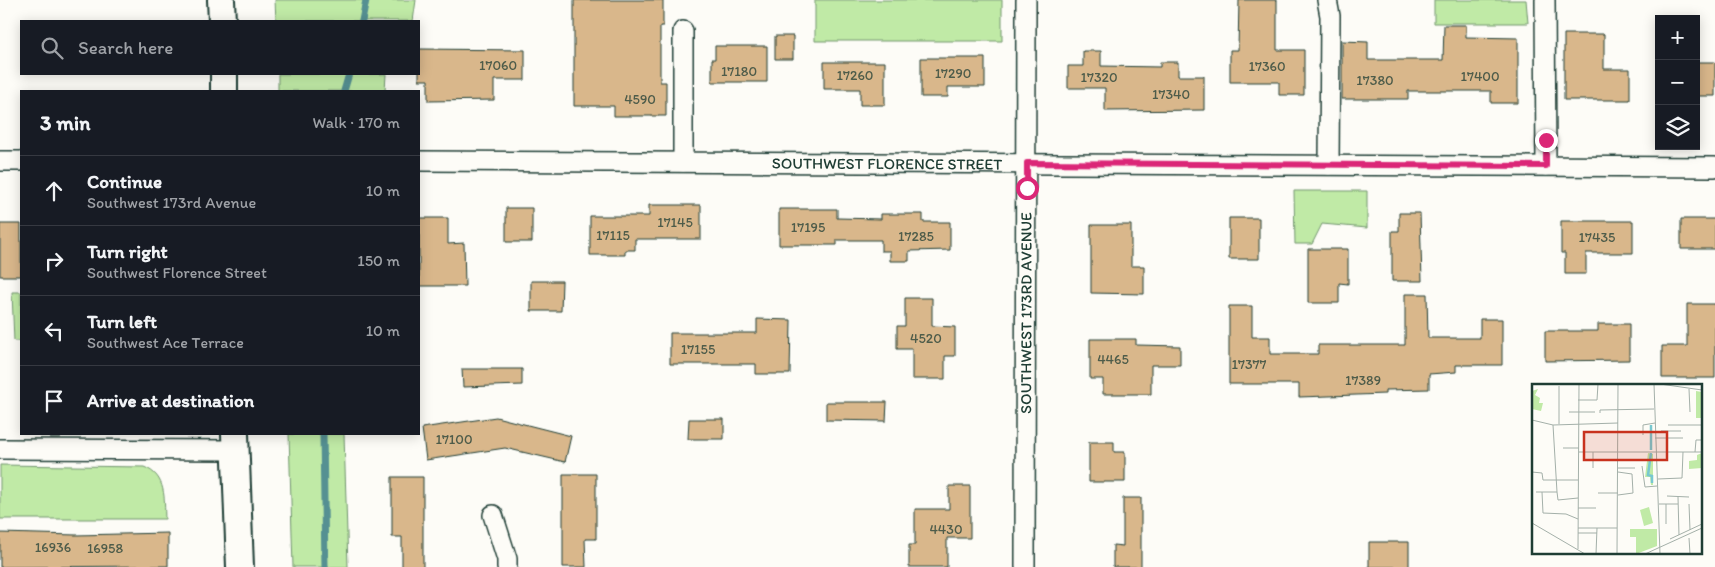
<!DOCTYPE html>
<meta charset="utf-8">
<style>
body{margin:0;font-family:Itim,sans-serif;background:#242831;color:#f1f3f6}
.controls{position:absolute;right:15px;top:15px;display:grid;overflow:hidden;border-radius:0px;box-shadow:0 2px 12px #0003}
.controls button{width:45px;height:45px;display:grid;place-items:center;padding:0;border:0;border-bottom:1px solid #363941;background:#171b24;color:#f1f3f6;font:25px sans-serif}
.stop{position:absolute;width:15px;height:15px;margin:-11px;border:4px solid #db2777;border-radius:50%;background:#fff}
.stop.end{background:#db2777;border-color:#fff;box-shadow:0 1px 5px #0008}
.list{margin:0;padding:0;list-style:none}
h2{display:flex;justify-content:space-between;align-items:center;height:65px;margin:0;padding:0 20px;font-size:21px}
h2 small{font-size:16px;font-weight:400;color:#9ea1a6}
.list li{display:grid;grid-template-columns:32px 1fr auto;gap:15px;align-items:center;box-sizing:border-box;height:70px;padding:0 20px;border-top:1px solid #363941}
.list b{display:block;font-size:19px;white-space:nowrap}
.list p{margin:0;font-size:16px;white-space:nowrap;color:#9ea1a6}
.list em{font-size:16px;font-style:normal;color:#9ea1a6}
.icon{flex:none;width:28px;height:28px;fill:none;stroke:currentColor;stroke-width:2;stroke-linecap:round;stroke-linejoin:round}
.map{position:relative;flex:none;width:1715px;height:567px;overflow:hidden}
.search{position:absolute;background:#171b24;box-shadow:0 2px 12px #0003;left:20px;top:20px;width:400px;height:55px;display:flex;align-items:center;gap:12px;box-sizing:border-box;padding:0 18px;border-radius:0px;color:#9ea1a6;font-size:19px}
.panel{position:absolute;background:#171b24;box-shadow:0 2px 12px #0003;left:20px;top:90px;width:400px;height:345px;border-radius:0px}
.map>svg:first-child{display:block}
.green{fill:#c0eaa6;stroke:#70946d}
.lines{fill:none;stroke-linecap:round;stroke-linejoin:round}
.stream{stroke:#549092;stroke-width:7}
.building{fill:#d9b78b;stroke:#1f3d34}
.minor-casing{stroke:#1f3d34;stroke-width:22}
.secondary-casing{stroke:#1f3d34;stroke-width:30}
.minor{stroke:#fdfcf7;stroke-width:19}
.secondary{stroke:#fdfcf7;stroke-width:26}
.route{stroke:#db2777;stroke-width:6}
.labels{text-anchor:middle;stroke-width:4;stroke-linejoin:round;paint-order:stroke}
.number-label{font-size:14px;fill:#4e5c4a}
.street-label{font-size:16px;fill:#1f3d34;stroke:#fdfcf7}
.inset-river{fill:none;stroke:#77c8d0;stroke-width:2.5}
.inset-road{fill:none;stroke:#a4b0a9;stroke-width:1}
.view{fill:#c8321e;fill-opacity:0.15;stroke:#c8321e;stroke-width:2.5}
.inset-edge{fill:none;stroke:#1f3d34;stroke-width:2.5}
</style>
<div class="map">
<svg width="1715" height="567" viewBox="0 0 1715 567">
<rect width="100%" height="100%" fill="#fdfcf7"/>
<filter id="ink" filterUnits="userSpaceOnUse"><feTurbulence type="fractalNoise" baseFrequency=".02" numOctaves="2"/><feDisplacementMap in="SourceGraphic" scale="10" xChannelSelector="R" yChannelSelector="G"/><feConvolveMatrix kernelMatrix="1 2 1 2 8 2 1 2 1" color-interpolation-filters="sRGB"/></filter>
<g filter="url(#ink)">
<path class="green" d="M275 0H416L413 21H276Z
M815 0H1002V41H815Z
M1434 0H1526L1528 23H1434Z
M278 74H386L385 91H278Z
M1294 191H1367V228L1322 224 1312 244H1295Z
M12 292H21V341H14Z
M289 434H344L348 567H293Z
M0 465 144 467C167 476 164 499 165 519H0Z"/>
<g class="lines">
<path class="stream" d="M362 21 366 0
M344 91 349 74
M323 434 325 567"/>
</g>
<path class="building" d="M574 0H663V26H660V82H666V116H614V106H574Z
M1239 0H1277V50H1304V95H1279V82H1230V50H1238Z
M1444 25H1466V37L1518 38V103H1491V91H1408V99H1342V41L1368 42V60H1443Z
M1564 34H1604V69H1630V100H1564Z
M775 36H793V59H775Z
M715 46H767V82H712V59H715Z
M419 49 525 50V80H494V100L428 101V80H419Z
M1083 51H1101V66L1160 67V62H1178V76H1204V110L1105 111V88H1068V66H1083Z
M921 58H985V87H948V97H921Z
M824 62H885V105H860V89H824Z
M1696 62H1715V96H1696Z
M649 205H701V239H635V250H625V255H590V216H649Z
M506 208H532V242H506Z
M779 209H837V218L881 219V214H923V222H950V250L909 251V261H890V251H881V240H837V245H779Z
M1399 213H1420L1422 281H1392V231H1399Z
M419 218H448V244L464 243 465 286H419Z
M1229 218H1259V259H1229Z
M1681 219H1715V249H1681Z
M1561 221H1633V253H1586V274H1565V253H1561Z
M0 224H21V276H0Z
M1091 225H1131V266H1144V294L1091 293Z
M1308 249H1348V284L1339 283V303H1308Z
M531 281H562L561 311H531Z
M1405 294H1427L1428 338H1480V319H1502V365H1456V372L1429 374V389L1385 390V394L1299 397V384H1229V306H1252V337H1270V354H1318V345H1405Z
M905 298H932V326L955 327V356H945V379H912V349H897V326H905Z
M1687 304H1715V378H1662V346H1687Z
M757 319 791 320 790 374H756V364H670V333H757Z
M1598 324H1629V360L1545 361V331H1598Z
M1090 339H1136V345L1180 346V365H1151V394H1103V379H1090Z
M462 369H522V385L463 387Z
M826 402H887L886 421 826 420Z
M496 417 571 436 565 462 505 448 426 460 422 428Z
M689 419H724V439H688Z
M1089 442H1114V452H1125V482H1089Z
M563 474H596V539H585L586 567H563Z
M392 477H423V567H402V537H392Z
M949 486H970V538H947V567H909V545H915V509H949Z
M1123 498H1141V567H1113V545L1123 546Z
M0 533 76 535 168 533V566L0 567Z
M1369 542H1409V567H1369Z"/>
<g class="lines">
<g class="minor-casing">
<g id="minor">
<path d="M1327 0 1330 16 1329 165"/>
<path d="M1545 0 1546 166"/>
<path d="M683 31V162"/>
<path d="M0 161H21"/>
<path id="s1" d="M419 161 1715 167"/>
<path d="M0 449 236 450"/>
<path d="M493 515 507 559V567"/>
<path id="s2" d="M1025 567 1026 0"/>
</g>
</g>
<g class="secondary-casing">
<path id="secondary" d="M221 0 222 21
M224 74V91
M235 434 240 567"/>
</g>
<use href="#minor" class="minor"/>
<use href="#secondary" class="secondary"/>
</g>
</g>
<g class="lines" filter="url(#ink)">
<path class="route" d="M1027 188V163L1546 166V140"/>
</g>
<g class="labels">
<g class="number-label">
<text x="498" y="70">17060</text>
<text x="1267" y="71">17360</text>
<text x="739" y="76">17180</text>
<text x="953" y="78">17290</text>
<text x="855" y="80">17260</text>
<text x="1480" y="81">17400</text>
<text x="1099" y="82">17320</text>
<text x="1375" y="85">17380</text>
<text x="1171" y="99">17340</text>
<text x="640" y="104">4590</text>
<text x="675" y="227">17145</text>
<text x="808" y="232">17195</text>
<text x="613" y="240">17115</text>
<text x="916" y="241">17285</text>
<text x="1597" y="242">17435</text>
<text x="926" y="343">4520</text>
<text x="698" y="354">17155</text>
<text x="1113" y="364">4465</text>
<text x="1249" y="369">17377</text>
<text x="1363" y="385">17389</text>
<text x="454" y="444">17100</text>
<text x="946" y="534">4430</text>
<text x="53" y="552">16936</text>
<text x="105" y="553">16958</text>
</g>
<g class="street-label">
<text dy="6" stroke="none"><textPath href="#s1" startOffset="468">SOUTHWEST FLORENCE STREET</textPath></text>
<text dy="6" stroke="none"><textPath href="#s2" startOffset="254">SOUTHWEST 173RD AVENUE</textPath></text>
</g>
</g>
<g transform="translate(1532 384)">
<rect width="170" height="170" fill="#fdfcf7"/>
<path d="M6 5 3 11 8 14 7 19H11L9 27 0 25V7ZM164 7 170 8V34H164ZM116 69 121 70V101H119L118 93H113ZM170 69V84L157 85V77L165 76V71ZM117 123 121 139 112 142 108 126ZM98 145H125V162L104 170V153H98Z" fill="#c0eaa6"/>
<path class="inset-river" d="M119 66V41M119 69 116 91 120 92V99"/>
<path class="inset-road" d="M122 0 128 170M128 0 170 6M27 2V40M157 5 158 28M46 16H65L66 0M37 28H63M68 29V26L122 25M0 36 21 41 86 39M21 41 25 108M136 41H170M129 47H149M111 51V41L123 39M123 54H151M31 64H47M47 68H170M61 68V84M163 68 164 56H170M110 82 113 103 125 102M85 84H103M0 88 10 89 11 96H46M86 88 100 90 101 109 86 111M126 95 150 94 151 68M4 108H25L26 116 46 114M10 108 11 129M66 109H86M135 112 157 113M146 113 147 151M127 120H146M134 120V140M157 120 158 146M46 124H64M11 129 34 130 46 135M0 139 53 170M46 144H85M46 149H65M157 154 158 170M138 155 170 140M46 165 47 0M64 170 65 144M85 170 86 0M113 170 170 144"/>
<path class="view" d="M52 48H135V76H52Z"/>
<rect width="170" height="170" class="inset-edge"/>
</g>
</svg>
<div class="controls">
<button>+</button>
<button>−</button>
<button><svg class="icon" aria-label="layers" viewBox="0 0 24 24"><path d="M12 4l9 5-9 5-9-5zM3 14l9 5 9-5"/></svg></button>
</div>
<div class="stop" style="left:1027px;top:188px"></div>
<div class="stop end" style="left:1546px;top:140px"></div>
<div class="search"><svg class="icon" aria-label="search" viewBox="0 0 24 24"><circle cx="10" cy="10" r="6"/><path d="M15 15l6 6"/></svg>Search here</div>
<section class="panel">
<h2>3 min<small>Walk · 170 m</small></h2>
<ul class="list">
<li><svg class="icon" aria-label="ahead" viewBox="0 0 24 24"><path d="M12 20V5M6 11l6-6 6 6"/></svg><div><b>Continue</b><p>Southwest 173rd Avenue</p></div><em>10 m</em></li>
<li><svg class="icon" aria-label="right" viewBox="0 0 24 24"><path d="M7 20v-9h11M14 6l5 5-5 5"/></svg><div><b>Turn right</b><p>Southwest Florence Street</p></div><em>150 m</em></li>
<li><svg class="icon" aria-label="left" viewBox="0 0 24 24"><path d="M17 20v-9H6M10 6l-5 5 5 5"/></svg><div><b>Turn left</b><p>Southwest Ace Terrace</p></div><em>10 m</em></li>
<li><svg class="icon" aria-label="arrive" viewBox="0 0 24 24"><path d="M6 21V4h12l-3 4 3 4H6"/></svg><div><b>Arrive at destination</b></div></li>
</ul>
</section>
</div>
